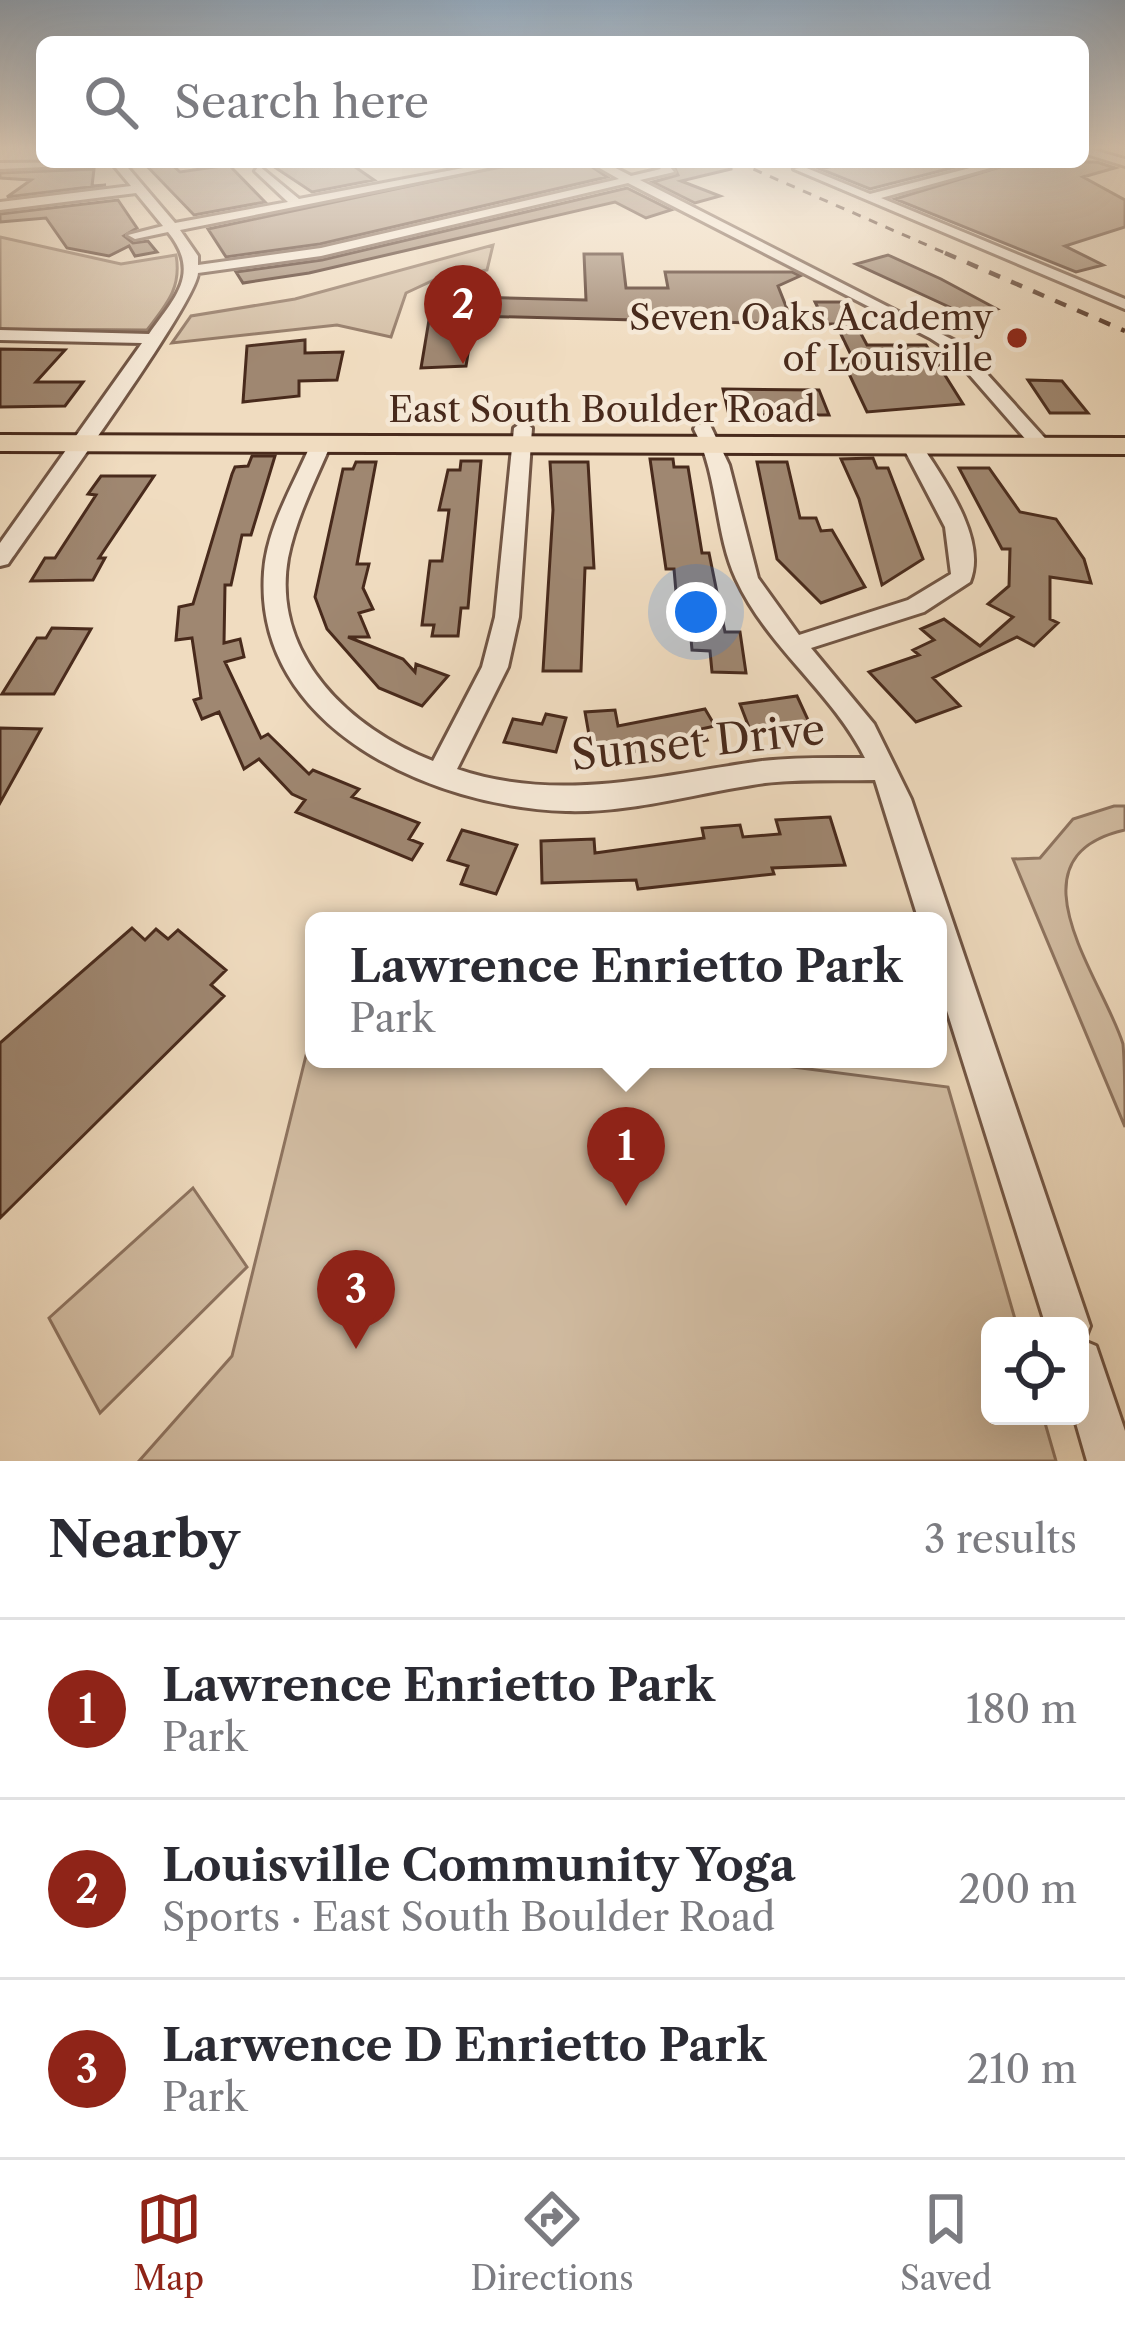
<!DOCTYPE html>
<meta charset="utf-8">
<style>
body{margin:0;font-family:"Libre Caslon Text",serif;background:#f7f7f7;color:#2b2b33}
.controls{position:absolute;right:36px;bottom:36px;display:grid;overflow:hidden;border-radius:18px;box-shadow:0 12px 48px #0002}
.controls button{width:108px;height:108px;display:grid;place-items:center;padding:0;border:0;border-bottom:3px solid #e1e1e2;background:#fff;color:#2b2b33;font:60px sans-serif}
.you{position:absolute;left:696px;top:612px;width:42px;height:42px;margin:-30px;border:9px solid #fff;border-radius:50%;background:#1a73e8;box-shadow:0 0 0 18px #1a73e833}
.badge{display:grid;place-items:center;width:78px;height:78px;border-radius:50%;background:#8f2418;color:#fff;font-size:39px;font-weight:700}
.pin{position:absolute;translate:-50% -99px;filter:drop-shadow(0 3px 6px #0008)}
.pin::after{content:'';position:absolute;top:63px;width:42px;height:36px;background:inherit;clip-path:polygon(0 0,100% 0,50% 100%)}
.popup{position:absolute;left:305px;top:912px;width:642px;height:156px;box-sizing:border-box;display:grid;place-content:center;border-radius:18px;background:#fff;filter:drop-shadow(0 3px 9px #0005);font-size:39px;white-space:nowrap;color:#7c7c81}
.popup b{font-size:45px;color:#2b2b33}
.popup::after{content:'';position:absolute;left:50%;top:100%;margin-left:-24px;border:24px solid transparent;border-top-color:#fff}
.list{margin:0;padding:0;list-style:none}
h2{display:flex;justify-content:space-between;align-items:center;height:156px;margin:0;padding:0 48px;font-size:51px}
h2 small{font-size:39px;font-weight:400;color:#7c7c81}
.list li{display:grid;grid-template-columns:78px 1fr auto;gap:36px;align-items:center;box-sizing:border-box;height:180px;padding:0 48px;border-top:3px solid #e1e1e2}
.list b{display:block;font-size:45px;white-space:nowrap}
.list p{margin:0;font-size:39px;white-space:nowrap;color:#7c7c81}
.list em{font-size:39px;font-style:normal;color:#7c7c81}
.icon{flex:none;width:66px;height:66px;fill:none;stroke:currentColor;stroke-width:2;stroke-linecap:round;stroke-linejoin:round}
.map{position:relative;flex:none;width:1125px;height:1461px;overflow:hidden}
.search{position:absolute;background:#fff;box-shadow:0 12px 48px #0002;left:36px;right:36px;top:36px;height:132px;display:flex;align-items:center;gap:30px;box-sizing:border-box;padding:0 42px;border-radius:18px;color:#7c7c81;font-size:45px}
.sheet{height:696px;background:#fff}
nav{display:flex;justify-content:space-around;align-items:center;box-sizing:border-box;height:168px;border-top:3px solid #e1e1e2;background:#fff;font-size:33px;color:#7c7c81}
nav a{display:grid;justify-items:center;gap:6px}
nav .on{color:#8f2418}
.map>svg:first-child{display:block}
.green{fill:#d3bea4;stroke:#8e7460;stroke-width:3}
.building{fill:#9f8771;stroke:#482a1c;stroke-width:3}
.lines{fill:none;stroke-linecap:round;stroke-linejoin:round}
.minor-casing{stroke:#725645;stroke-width:6}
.primary-casing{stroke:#482a1c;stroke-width:6}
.minor{fill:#f5e8d6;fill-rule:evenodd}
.primary{fill:#f0dcc0;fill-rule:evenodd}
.rail-far1{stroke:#482a1c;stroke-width:3;stroke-dasharray:9 9;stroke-linecap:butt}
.rail{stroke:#482a1c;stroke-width:4.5;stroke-dasharray:12 12;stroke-linecap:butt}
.poi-dot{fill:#8f2418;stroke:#f5e8d6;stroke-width:4.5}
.labels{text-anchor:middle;stroke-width:9;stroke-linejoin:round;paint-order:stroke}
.far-poi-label{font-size:36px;fill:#482a1c;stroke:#f5e8d6;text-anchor:end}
.far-street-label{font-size:36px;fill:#482a1c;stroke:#f5e8d6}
.street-label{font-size:42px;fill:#482a1c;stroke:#f5e8d6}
</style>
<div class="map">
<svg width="1125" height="1461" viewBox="0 0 1125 1461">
<rect width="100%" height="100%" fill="#f0dcc0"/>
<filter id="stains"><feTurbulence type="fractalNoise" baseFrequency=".00167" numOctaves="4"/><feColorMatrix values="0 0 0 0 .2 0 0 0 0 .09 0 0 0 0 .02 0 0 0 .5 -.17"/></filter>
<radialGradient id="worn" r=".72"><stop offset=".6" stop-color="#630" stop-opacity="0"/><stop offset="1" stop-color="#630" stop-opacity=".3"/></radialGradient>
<path class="green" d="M0 237 121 264 176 255C182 288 166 305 147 330L0 329Z
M493 245 487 270 434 280 406 293 391 337 337 325 172 343 191 316 295 299Z
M1114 806H1125V830C1004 857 1103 979 1123 1044 1125 1068 1125 1102 1125 1127L1013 859 1040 858 1073 819Z
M314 1023V1059H730L948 1087 1017 1326H990V1416H1043L1056 1461H139L232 1356Z
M193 1188 247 1267 100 1413 49 1318Z"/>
<path class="building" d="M143 162H169L180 172 229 165 265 202 194 215Z
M267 162H348L374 180 312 192Z
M522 162H585L607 177 320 244 226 257 208 229Z
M672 162H731V169L681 181 720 196 695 203 653 182 678 175Z
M851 162H975L870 189 820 169Z
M1016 162H1097L1115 168 1083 177 1125 200V227L1065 246 1103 265 1076 272 895 199Z
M94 169 92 186 106 185 7 197 31 180 0 178V173Z
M627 188 671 210 646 218 615 202 309 273 243 283 236 272 322 260Z
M118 200 137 228 124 236 133 243 148 241 157 252 135 256 129 246 109 256 67 248 46 218 0 222V214Z
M584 254H622L626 288H668L665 272H792L800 276 778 286 793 324 474 316 466 366 421 368 433 296 586 300Z
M888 255 941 279 997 309 971 317 856 264Z
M815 302H844L867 345H926L963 404 867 412 842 359H853L836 324H826Z
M305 340V353L343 352 337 380 299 381V396L243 402 247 346Z
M0 349 65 350 36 382H83L65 406 0 407Z
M1028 380 1062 381 1088 413H1050Z
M723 389 819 390 829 415H729Z
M252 456H275L251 535H242L231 585H225L224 643 240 639 244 657 225 662 261 738 268 734 309 774 313 770 359 789 352 797 419 823 409 839 422 844 412 860 296 812 305 800 292 794 259 759 244 769 219 712 202 719 194 700 201 698 192 638 176 640 179 607 193 604 232 474 235 467 248 466Z
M873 458 877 468H888L923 559 882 585 859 499 841 459Z
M650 459H673L674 467H688L702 553H709L725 632H740L746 673 712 672 710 651 692 650 689 616 678 615 674 569H666Z
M461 461H481L468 608H461L458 636H432L434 625H422L430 561H442L449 510H439L448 470H460Z
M356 462H376L357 564H369L363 588 373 609 359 613 369 637H348L403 659 415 672 416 664 448 676 422 706 379 688 327 629 315 597 343 469H353Z
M550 462H588L594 568H585L581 671H543L553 510Z
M757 462H787L800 518H816L821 531 832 530 865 587 821 603 777 559Z
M959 468H989L1020 512 1056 519 1084 559 1091 583 1050 577V619L1058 623 1034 646 1017 637 933 678 960 706 916 722 869 672 919 655 913 650 934 640 921 629 944 619 980 646 1013 617 988 604 1009 586 1010 549H1002Z
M101 476H154L99 558H105L93 580 31 581 45 558H55L96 495 88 494Z
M52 628 91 629 54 694H2L37 638H46Z
M797 696 809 722 750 730 740 704Z
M705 709 715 726 701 729 707 740 593 758 585 712 615 710 618 726Z
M546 714 566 718 556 752 504 742 513 719 542 724Z
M0 728 41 729 0 803Z
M830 817 845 865 772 868 774 874 638 889 636 880 542 883 541 841 594 839 595 853 704 838 702 828 740 825 743 837 780 834 776 820Z
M462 830 517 845 496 894 461 884 468 866 448 860Z
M132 928 145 940 156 929 168 939 178 930 226 970 211 985 224 996 0 1218V1043Z"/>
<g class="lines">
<g class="minor-casing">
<path id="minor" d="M1083 147 1125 159V166L1083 153Z
M97 162 91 165 0 169V163Z
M111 162H123L175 223 288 202 255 171 259 166 299 199 495 162H518L180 230 198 256V265L321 248 619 179 589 162H604L631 176 661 169 653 162H666L674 172 640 180 959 343 1052 446 1035 450 947 349 930 338 628 183 321 256 198 273C197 303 38 520 8 564L0 566V543L142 343 0 340V330L149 334C174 298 202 274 168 232L135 239 128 235 163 226 136 193 0 210V202L131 186Z
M993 162H1012L881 198 1125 299V309L794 169 804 167 870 194Z
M523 422 532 428 519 617 508 667 457 769C559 804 660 775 762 761 796 757 831 758 865 758 832 692 767 647 736 579 714 531 719 476 694 429L696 425H710L729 465 758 578 799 635 908 600 951 574 945 527 902 445 905 441H919C942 477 988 538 970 582L924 612 811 648 874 724 911 799 1090 1326 1084 1341 1096 1346 1125 1431V1461H1087L1074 1416H1080V1326H1046L938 982V921H919L875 780C838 781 801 779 765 783 699 792 633 813 566 811 434 807 253 729 264 572 267 527 294 484 311 444L321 438 331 444C315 481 296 518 288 558 271 655 350 729 433 761L482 667 495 617 514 428Z"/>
</g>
<g class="primary-casing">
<path id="primary" d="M0 435 1125 438V454L0 451Z"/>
</g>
<use href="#minor" class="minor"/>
<use href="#primary" class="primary"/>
<path class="rail-far1" d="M737 162 952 256"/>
<path class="rail" d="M945 253 1125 331"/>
</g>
<linearGradient id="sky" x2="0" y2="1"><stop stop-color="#94acc2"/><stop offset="0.42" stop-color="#f8efe3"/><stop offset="1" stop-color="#f8efe3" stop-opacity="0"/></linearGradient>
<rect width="1125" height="351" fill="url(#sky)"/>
<circle class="poi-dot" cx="1017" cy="338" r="12"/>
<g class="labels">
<g class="far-poi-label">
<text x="993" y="330">Seven Oaks Academy<tspan x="993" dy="41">of Louisville</tspan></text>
</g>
<g class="far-street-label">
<text x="602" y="422">East South Boulder Road</text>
</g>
<g class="street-label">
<text transform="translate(698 742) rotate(-6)" y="15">Sunset Drive</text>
</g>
</g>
<rect width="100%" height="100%" filter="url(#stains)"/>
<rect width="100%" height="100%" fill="url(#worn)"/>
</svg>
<div class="controls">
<button><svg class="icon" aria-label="locate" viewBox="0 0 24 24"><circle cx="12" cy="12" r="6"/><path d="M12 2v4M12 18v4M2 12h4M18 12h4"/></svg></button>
</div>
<div class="you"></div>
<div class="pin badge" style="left:626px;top:1206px">1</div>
<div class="popup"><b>Lawrence Enrietto Park</b>Park</div>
<div class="pin badge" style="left:463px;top:364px">2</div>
<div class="pin badge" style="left:356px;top:1349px">3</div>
<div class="search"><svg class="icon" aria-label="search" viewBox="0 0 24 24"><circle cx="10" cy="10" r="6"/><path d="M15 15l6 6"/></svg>Search here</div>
</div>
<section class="sheet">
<h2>Nearby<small>3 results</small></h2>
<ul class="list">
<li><span class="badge">1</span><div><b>Lawrence Enrietto Park</b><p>Park</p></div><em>180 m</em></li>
<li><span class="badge">2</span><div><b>Louisville Community Yoga</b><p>Sports · East South Boulder Road</p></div><em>200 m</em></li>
<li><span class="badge">3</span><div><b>Larwence D Enrietto Park</b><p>Park</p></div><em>210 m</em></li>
</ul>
</section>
<nav>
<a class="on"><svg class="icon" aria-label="map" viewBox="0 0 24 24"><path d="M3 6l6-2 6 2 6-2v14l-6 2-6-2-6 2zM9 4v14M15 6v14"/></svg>Map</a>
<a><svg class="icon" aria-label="directions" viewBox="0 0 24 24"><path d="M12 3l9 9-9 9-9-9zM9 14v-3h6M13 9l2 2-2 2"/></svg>Directions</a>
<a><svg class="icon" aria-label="saved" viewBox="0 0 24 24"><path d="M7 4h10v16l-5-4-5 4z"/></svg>Saved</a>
</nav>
